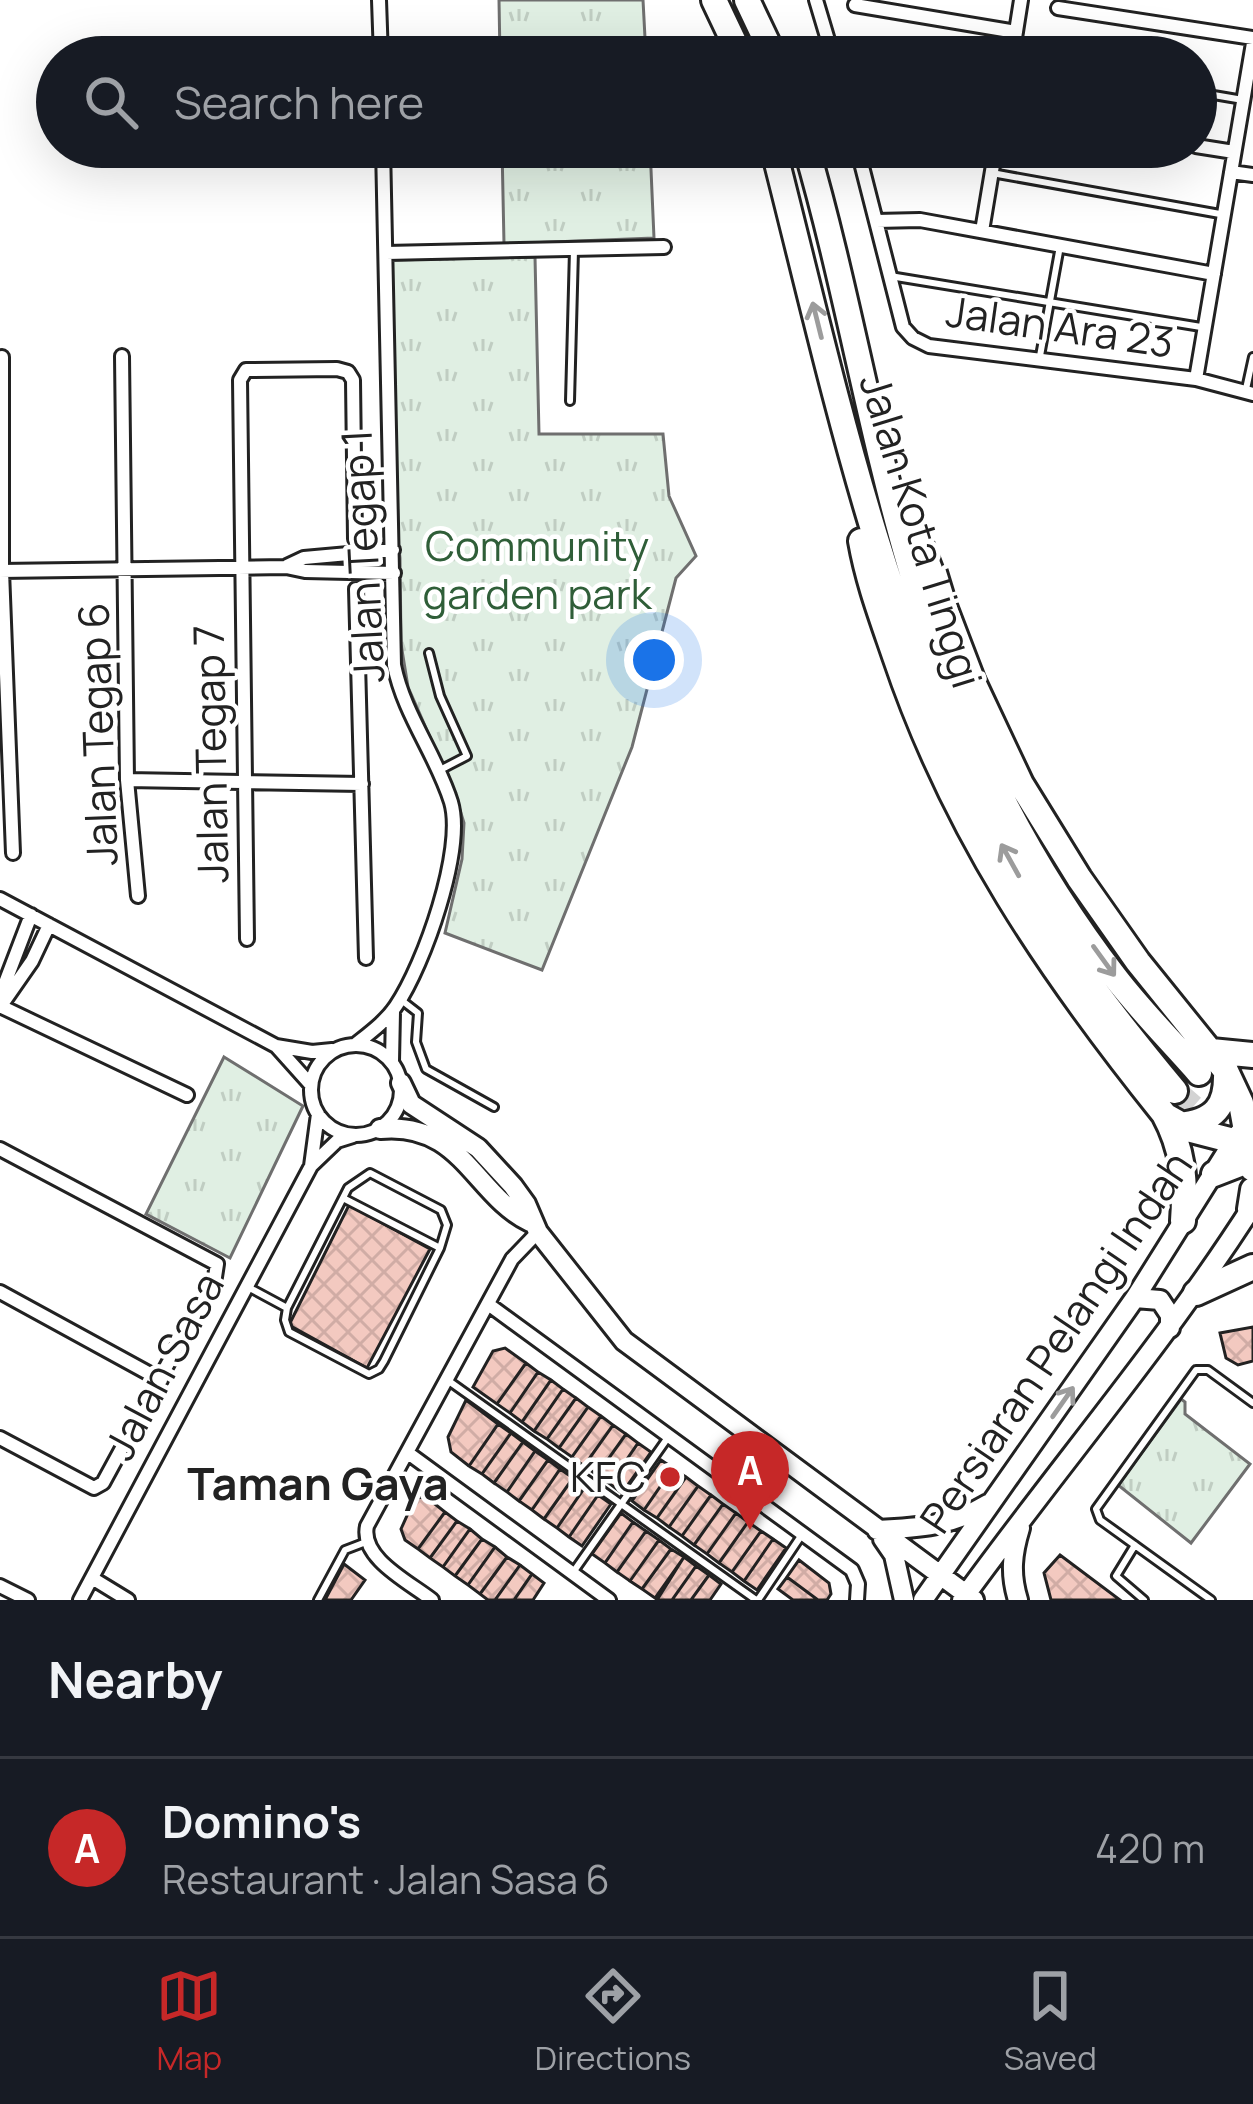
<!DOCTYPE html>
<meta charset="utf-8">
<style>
body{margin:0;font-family:Manrope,sans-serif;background:#242831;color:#f1f3f6}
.you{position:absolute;left:654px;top:660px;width:42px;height:42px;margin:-30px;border:9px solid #fff;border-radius:50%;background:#1a73e8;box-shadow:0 0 0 18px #1a73e833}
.badge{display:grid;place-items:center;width:78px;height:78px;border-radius:50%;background:#c62828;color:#fff;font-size:39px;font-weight:700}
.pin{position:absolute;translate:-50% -99px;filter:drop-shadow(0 3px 6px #0008)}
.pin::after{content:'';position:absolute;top:63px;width:42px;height:36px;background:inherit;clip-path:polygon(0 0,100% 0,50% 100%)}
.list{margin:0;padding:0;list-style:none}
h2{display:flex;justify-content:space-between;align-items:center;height:156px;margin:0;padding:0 48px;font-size:51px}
h2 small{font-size:39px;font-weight:400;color:#9ea1a6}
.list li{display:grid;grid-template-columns:78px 1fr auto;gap:36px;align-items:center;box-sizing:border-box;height:180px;padding:0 48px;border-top:3px solid #363941}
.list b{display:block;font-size:45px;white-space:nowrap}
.list p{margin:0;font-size:39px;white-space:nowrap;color:#9ea1a6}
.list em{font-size:39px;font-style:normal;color:#9ea1a6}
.icon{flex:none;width:66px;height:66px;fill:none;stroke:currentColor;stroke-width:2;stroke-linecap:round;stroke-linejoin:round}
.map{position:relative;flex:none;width:1253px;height:1600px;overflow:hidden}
.search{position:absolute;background:#171b24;box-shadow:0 12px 48px #0002;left:36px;right:36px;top:36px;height:132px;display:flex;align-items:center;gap:30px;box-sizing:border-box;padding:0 42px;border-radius:66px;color:#9ea1a6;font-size:45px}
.sheet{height:336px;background:#171b24}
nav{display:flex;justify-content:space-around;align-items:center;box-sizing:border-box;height:168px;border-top:3px solid #363941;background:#171b24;font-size:33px;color:#9ea1a6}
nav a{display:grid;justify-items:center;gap:6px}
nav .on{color:#c62828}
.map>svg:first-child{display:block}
.park{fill:url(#park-tufts);stroke:#6f6f6f;stroke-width:3}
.building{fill:url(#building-cross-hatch);stroke:#222;stroke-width:3}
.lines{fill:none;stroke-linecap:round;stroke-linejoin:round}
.highway-tunnel{stroke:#d3d3d3;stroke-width:24;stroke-dasharray:24 12;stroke-linecap:butt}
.lane-casing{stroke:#222;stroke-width:12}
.street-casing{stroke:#222;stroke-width:18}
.secondary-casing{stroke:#222;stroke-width:24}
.highway-casing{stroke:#222;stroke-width:30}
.lane{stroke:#fff;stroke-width:6}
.street{stroke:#fff;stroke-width:12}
.secondary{stroke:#fff;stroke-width:18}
.highway{stroke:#fff;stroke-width:24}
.oneway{stroke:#9c9c9c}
.poi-dot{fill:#c62828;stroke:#fff;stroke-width:4.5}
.labels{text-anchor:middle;stroke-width:9;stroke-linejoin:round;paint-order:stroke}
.street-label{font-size:42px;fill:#222;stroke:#fff}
.park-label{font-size:42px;fill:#2f5e38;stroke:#fff}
.poi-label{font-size:42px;fill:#222;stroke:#fff;text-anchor:end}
.neighbourhood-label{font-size:45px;font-weight:bold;fill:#222;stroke:#fff}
</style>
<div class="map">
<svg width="1253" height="1600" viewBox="0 0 1253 1600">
<defs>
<pattern id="park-tufts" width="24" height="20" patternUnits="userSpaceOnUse" patternTransform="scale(3)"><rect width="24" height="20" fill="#e0efe3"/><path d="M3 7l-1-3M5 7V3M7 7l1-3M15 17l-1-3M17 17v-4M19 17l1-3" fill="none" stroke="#c0cdc2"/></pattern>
<pattern id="building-cross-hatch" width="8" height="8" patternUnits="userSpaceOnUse" patternTransform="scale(3)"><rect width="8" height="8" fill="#f3c9c0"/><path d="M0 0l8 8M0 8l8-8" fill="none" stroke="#d0aca5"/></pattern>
</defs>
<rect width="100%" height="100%" fill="#fff"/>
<path class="park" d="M499 0H643L646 57H500Z
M502 147H650L654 238 504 244Z
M535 257 539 434H663L669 496 696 556 676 578 632 747 542 970 445 933 462 859 464 823 455 794 408 687 401 644 400 558 394 502 392 260Z
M224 1057 303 1106 230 1258 146 1214Z
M1181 1399 1185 1402V1414L1250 1464 1191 1543 1118 1485Z"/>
<path class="building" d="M349 1205 430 1249 367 1368 289 1325Z
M1253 1327V1361L1238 1365 1226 1358 1220 1333Z
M505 1348 526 1363 497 1404 473 1387 493 1351Z
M526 1363 538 1372 510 1413 497 1404Z
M538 1372 551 1380 522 1422 510 1413Z
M551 1380 563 1389 534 1431 522 1422Z
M563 1389 576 1398 547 1439 534 1431Z
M576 1398 588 1407 559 1448 547 1439Z
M466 1400 498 1424 469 1466 451 1452 448 1437Z
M588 1407 601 1416 572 1457 559 1448Z
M601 1416 613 1425 584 1466 572 1457Z
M498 1424 511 1433 482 1474 469 1466Z
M613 1425 626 1434 597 1475 584 1466Z
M511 1433 523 1442 494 1483 482 1474Z
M626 1434 638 1443 610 1484 597 1475Z
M523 1442 535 1451 507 1492 494 1483Z
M638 1443 651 1452 622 1493 610 1484Z
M535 1451 548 1460 519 1501 507 1492Z
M548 1460 560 1469 532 1510 519 1501Z
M661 1460 673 1468 644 1510 632 1501Z
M673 1468 686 1477 657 1518 644 1510Z
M560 1469 573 1478 544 1519 532 1510Z
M686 1477 698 1486 669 1527 657 1518Z
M573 1478 585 1487 557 1528 544 1519Z
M698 1486 711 1495 682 1536 669 1527Z
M585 1487 598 1495 569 1537 557 1528Z
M598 1495 611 1504 582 1546 569 1537Z
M711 1495 723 1504 694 1545 682 1536Z
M426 1497 445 1512 418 1549 405 1540 401 1529 415 1498Z
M723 1504 736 1513 707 1554 694 1545Z
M445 1512 457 1521 430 1558 418 1549Z
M621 1513 633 1522 605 1563 592 1554Z
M736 1513 748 1522 719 1563 707 1554Z
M457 1521 470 1529 443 1567 430 1558Z
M633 1522 646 1531 617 1572 605 1563Z
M748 1522 761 1531 732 1572 719 1563Z
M470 1529 482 1539 455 1576 443 1567Z
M646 1531 659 1540 630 1581 617 1572Z
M761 1531 773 1539 744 1581 732 1572Z
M482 1539 495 1547 468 1585 455 1576Z
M773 1539 786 1548 757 1590 744 1581Z
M659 1540 671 1549 642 1589 630 1581Z
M495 1547 507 1557 480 1594 468 1585Z
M671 1549 684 1557 655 1598 642 1589Z
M1060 1555 1120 1600H1051L1044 1573Z
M507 1557 520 1565 495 1600H488L480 1594Z
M684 1557 696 1566 672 1600H657Z
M799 1560 829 1583 831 1594 827 1600H818L787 1577Z
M344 1564 365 1580 351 1600H325Z
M520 1565 532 1574 514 1600H495Z
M696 1566 709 1575 691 1600H672Z
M532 1574 544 1583 533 1600H514Z
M709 1575 721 1584 710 1600H691Z
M787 1577 818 1600H793L778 1589Z"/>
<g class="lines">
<path class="highway-tunnel" d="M1175 1091 1220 1130"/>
<g class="lane-casing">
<path id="lane" d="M1196 92 1243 100
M992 173 1220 214
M890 276 1201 327
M1040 356 1060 246
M1246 389 1253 357
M570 401 574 250
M429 653 440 696 467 756 440 770
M400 999 418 1013 416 1042 426 1069 494 1107
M370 1173 441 1210 447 1225 440 1248 384 1361 379 1369 369 1374 289 1332 285 1320 287 1308 348 1188Z
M343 1198 440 1248
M248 1287 287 1308
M446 1379 756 1600
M1135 1545 1116 1576 1144 1600
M574 1571 669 1436
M318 1600 345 1550 366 1542
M758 1600 801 1536
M1211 1600 1100 1520 1096 1509 1196 1370H1208L1253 1403"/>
</g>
<g class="street-casing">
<path id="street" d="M379 0 381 57
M816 0 833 57
M855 5 1016 32
M1058 8 1253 38
M1012 57 1021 0
M1196 146 1234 152
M857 147 903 327 913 338 929 346 1196 379 1253 394
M1231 172 1253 175
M876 221 920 220 1214 274
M982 231 996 147
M386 253 664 247
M122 356 127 780 138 896
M2 357V571L13 853
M1196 379 1253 43
M287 566 304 558 393 550
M0 571 286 567 305 571 394 573
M356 589 366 958
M127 780 362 784
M0 899 276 1046 312 1052 332 1050
M247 939 240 380 246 370 337 369 348 372 353 380 355 539
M0 996 31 915
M0 1006 187 1095
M0 1007 32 961 49 925
M356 1044C371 1032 386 1021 396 1006 424 965 465 849 451 802 436 754 404 715 394 665L383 147
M311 1090a45 45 0 1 1 90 0a45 45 0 1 1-90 0Z
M277 1047 311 1085
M392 1061 393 1012
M0 1149 217 1264 215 1277 103 1483 94 1488 0 1438
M312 1165 337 1141 353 1136
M0 1292 161 1380
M488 1304 852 1570 858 1584 857 1600
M408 1453 609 1600
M92 1578 128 1600
M0 1586 28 1600
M80 1600 311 1166 318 1114
M432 1600C409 1582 360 1558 367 1526L512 1259 538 1232"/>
</g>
<g class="secondary-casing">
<path id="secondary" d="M401 1083 411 1104 478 1148 513 1186 526 1204 538 1232 624 1341 974 1600
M380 1129C462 1121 474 1195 530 1222
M1135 1298 1160 1300 1170 1315V1328
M877 1530C918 1528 952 1526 988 1504
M883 1539 894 1555 904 1600
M923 1600 1135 1298 1238 1134
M962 1600C1058 1467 1165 1343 1253 1205
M1018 1600C1010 1574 1012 1554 1020 1528"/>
</g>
<g class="highway-casing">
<path id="highway" d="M714 0 741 57
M747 0 774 57
M773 147C830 370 877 599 980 806 1031 911 1101 1002 1175 1091
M806 147C846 284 869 426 909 563 953 712 1020 854 1115 977 1141 1011 1171 1041 1199 1073
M911 520 973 682 1021 784 1079 878 1138 962 1226 1071 1241 1103 1253 1169
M861 541C868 581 882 618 895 656 954 831 1049 971 1164 1114 1183 1149 1186 1181 1183 1221
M1211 1051 1253 1055
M1166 1116 1191 1130 1253 1146
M1180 1125C1214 1121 1227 1107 1226 1073
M1214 1174 1253 1159
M1250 1209 1253 1190
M1196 1293 1253 1267"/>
</g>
<use href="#lane" class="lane"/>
<use href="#street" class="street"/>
<use href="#secondary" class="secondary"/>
<use href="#highway" class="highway"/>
</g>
<defs><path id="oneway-shaft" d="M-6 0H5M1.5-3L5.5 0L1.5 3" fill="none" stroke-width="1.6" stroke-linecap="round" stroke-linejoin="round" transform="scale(3)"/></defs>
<g class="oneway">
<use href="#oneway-shaft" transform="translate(817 320) rotate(-104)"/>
<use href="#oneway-shaft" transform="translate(1010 860) rotate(-119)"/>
<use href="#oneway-shaft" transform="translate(1104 961) rotate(54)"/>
<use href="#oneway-shaft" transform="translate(1063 1402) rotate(-55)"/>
</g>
<circle class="poi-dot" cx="670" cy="1477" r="12"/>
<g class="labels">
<g class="street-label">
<text transform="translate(1060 327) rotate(8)" y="15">Jalan Ara 23</text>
<text transform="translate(921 531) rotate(73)" y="15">Jalan Kota Tinggi</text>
<text transform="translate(363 556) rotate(-93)" y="15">Jalan Tegap 1</text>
<text transform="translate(98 734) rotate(-92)" y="15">Jalan Tegap 6</text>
<text transform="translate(211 754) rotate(-91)" y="15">Jalan Tegap 7</text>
<text transform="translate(1056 1342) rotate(-56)" y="15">Persiaran Pelangi Indah</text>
<text transform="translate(164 1366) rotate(-62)" y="15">Jalan Sasa</text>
</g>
<g class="park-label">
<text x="537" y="561">Community<tspan x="537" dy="48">garden park</tspan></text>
</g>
<g class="poi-label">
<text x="646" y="1492">KFC</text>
</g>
<g class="neighbourhood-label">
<text x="318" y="1500">Taman Gaya</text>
</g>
</g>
</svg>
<div class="you"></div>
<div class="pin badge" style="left:750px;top:1530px">A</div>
<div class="search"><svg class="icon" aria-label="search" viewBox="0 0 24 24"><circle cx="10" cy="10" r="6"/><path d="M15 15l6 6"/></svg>Search here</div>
</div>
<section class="sheet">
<h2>Nearby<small></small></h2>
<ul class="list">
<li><span class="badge">A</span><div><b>Domino's</b><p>Restaurant · Jalan Sasa 6</p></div><em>420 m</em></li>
</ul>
</section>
<nav>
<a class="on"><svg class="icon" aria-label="map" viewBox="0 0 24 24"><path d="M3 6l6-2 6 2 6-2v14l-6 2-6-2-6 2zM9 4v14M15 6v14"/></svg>Map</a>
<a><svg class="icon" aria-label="directions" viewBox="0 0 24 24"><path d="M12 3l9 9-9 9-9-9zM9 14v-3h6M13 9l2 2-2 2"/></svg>Directions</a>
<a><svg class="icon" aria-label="saved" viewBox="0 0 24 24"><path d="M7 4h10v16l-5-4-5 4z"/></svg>Saved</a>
</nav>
